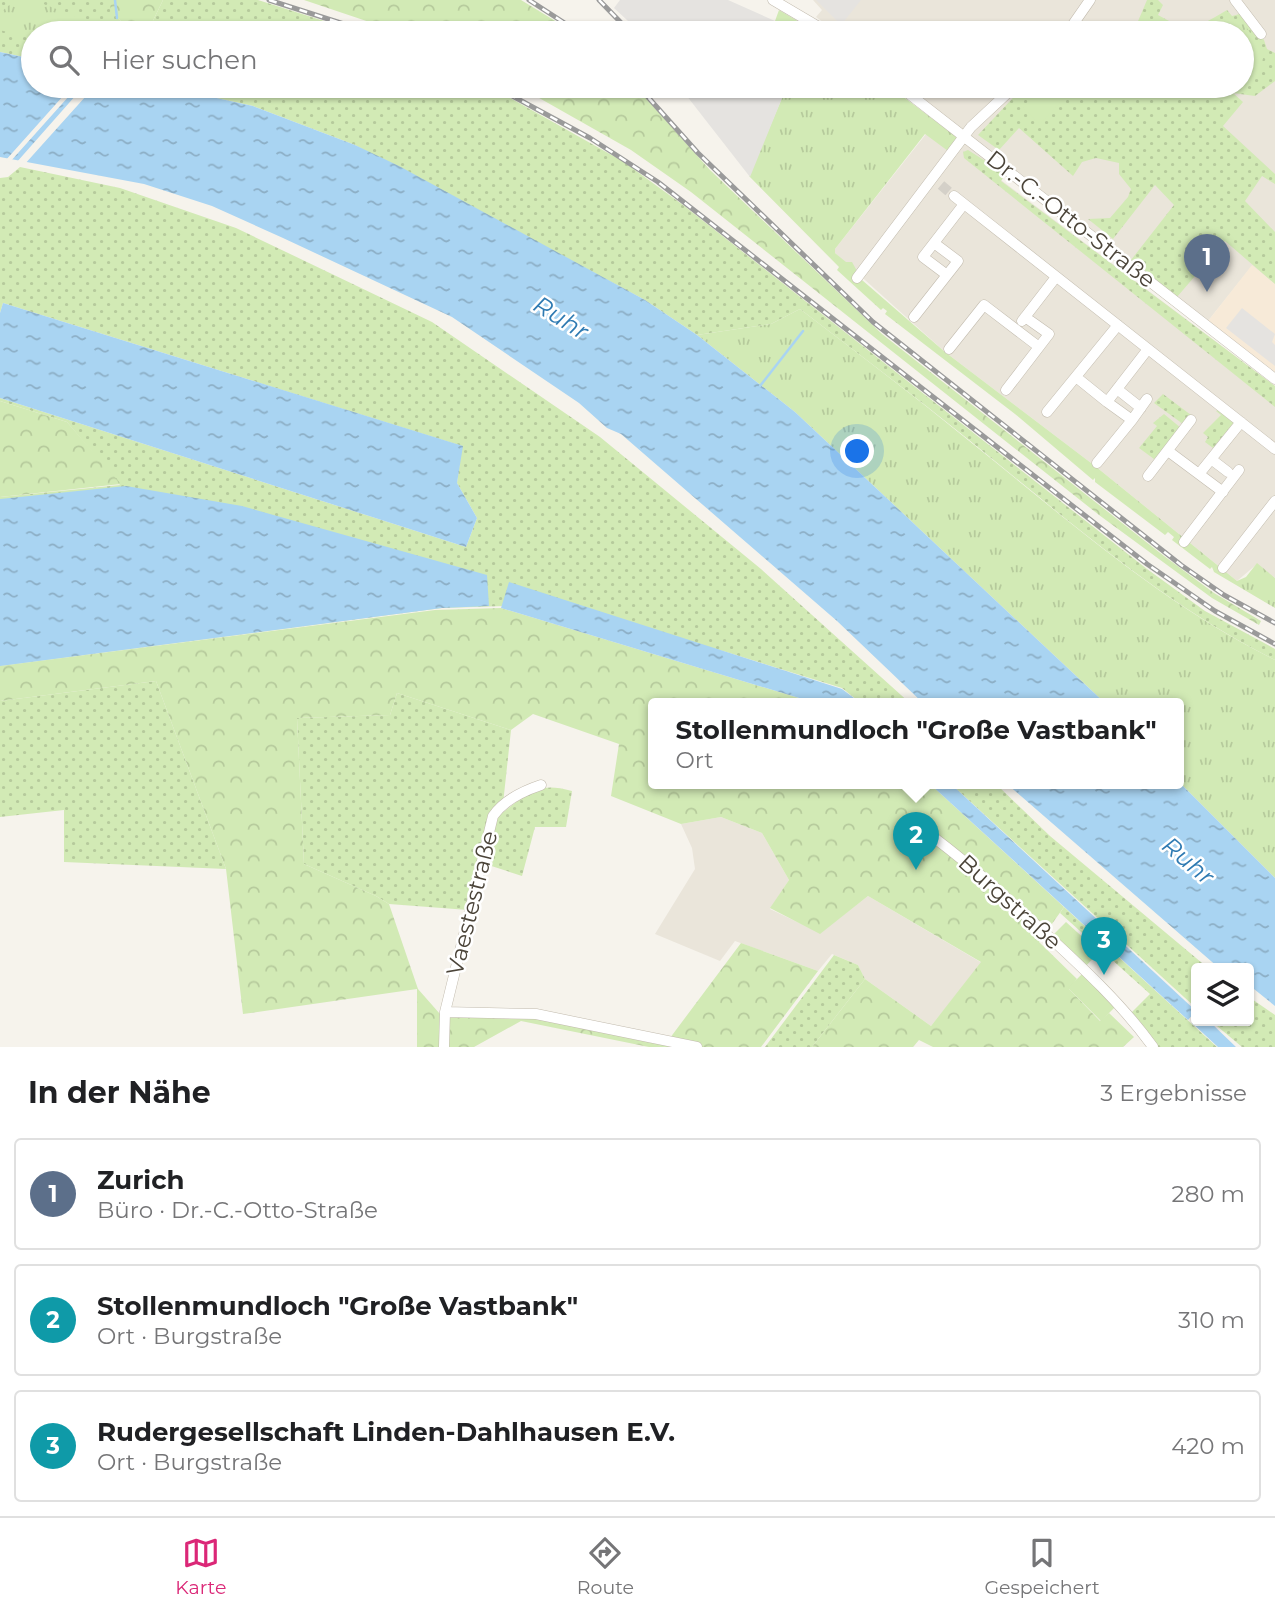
<!DOCTYPE html>
<html lang="de">
<meta charset="utf-8">
<style>
body{margin:0;font-family:Montserrat,sans-serif;background:#f6f6f6;color:#202124}
.controls{position:absolute;right:21px;bottom:21px;display:grid;overflow:hidden;border-radius:7px;box-shadow:0 2px 5px #0004}
.controls button{width:63px;height:63px;display:grid;place-items:center;padding:0;border:0;border-bottom:2px solid #e0e0e0;background:#fff;color:#202124;font:35px sans-serif}
.you{position:absolute;left:858px;top:452px;width:24px;height:24px;margin:-18px;border:5px solid #fff;border-radius:50%;background:#1a73e8;box-shadow:0 0 0 10px #1a73e833}
.badge{display:grid;place-items:center;width:46px;height:46px;border-radius:50%;background:#db2777;color:#fff;font-size:23px;font-weight:700}
.pin{position:absolute;translate:-50% -58px;filter:drop-shadow(0 2px 4px #0008)}
.pin::after{content:'';position:absolute;top:37px;width:24px;height:21px;background:inherit;clip-path:polygon(0 0,100% 0,50% 100%)}
.popup{position:absolute;left:648px;top:698px;width:536px;height:91px;box-sizing:border-box;display:grid;place-content:center;border-radius:7px;background:#fff;filter:drop-shadow(0 2px 5px #0005);font-size:23px;white-space:nowrap;color:#757577}
.popup b{font-size:26px;color:#202124}
.popup::after{content:'';position:absolute;left:50%;top:100%;margin-left:-14px;border:14px solid transparent;border-top-color:#fff}
.list{margin:0;padding:0;list-style:none}
h2{display:flex;justify-content:space-between;align-items:center;height:91px;margin:0;padding:0 28px;font-size:30px}
h2 small{font-size:23px;font-weight:400;color:#757577}
.list li{display:grid;grid-template-columns:46px 1fr auto;gap:21px;align-items:center;box-sizing:border-box;height:112px;margin:0 14px 14px;padding:0 14px;border:2px solid #e0e0e0;border-radius:7px}
.list b{display:block;font-size:26px;white-space:nowrap}
.list p{margin:0;font-size:23px;white-space:nowrap;color:#757577}
.list em{font-size:23px;font-style:normal;color:#757577}
.icon{flex:none;width:38px;height:38px;fill:none;stroke:currentColor;stroke-width:2;stroke-linecap:round;stroke-linejoin:round}
.map{position:relative;flex:none;width:1275px;height:1047px;overflow:hidden}
.search{position:absolute;background:#fff;box-shadow:0 2px 5px #0004;left:21px;right:21px;top:21px;height:77px;display:flex;align-items:center;gap:18px;box-sizing:border-box;padding:0 24px;border-radius:38px;color:#757577;font-size:26px}
.sheet{height:469px;background:#fff}
nav{display:flex;justify-content:space-around;align-items:center;box-sizing:border-box;height:98px;border-top:2px solid #e0e0e0;background:#fff;font-size:19px;color:#757577}
nav a{display:grid;justify-items:center;gap:4px}
nav .on{color:#db2777}
.map>svg:first-child{display:block}
.residential{fill:#eae5da}
.commercial{fill:#f7ead8}
.grass{fill:url(#grass-dots)}
.forest{fill:url(#forest-crowns)}
.park{fill:url(#park-tufts)}
.pitch{fill:#d2eab5}
.parking{fill:#e5e3e0}
.water{fill:url(#water-ripples)}
.pier{fill:#f6f3ec}
.lines{fill:none;stroke-linecap:round;stroke-linejoin:round}
.stream{stroke:#a9d4f2;stroke-width:2.5}
.minor-tunnel{stroke:#d4d0c8;stroke-width:10;stroke-dasharray:10 5;stroke-linecap:butt}
.minor-casing{stroke:#c2bbae;stroke-width:11}
.minor{stroke:#fff;stroke-width:10}
.rail-casing{stroke:#9a9a9a;stroke-width:5}
.rail{stroke:#fff;stroke-width:2.5;stroke-dasharray:8;stroke-linecap:butt}
.labels{text-anchor:middle;stroke-width:5;stroke-linejoin:round;paint-order:stroke}
.street-label{font-size:23px;fill:#4b4439;stroke:#fff}
.water-label{font-size:24px;font-style:italic;fill:#2e7ab2;stroke:#fff}
</style>
<div class="map">
<svg width="1275" height="1047" viewBox="0 0 1275 1047">
<defs>
<pattern id="grass-dots" width="8" height="8" patternUnits="userSpaceOnUse" patternTransform="scale(1.75)"><rect width="8" height="8" fill="#d2eab5"/><path d="M2 2h.1M6 6h.1" fill="none" stroke="#b6ca9c" stroke-width="1.8" stroke-linecap="round"/></pattern>
<pattern id="forest-crowns" width="20" height="18" patternUnits="userSpaceOnUse" patternTransform="scale(1.75)"><rect width="20" height="18" fill="#d2eab5"/><path d="M2 6a3 3 0 1 1 6 0M12 15a3 3 0 1 1 6 0" fill="none" stroke="#b6ca9c"/></pattern>
<pattern id="park-tufts" width="24" height="20" patternUnits="userSpaceOnUse" patternTransform="scale(1.75)"><rect width="24" height="20" fill="#d2eab5"/><path d="M3 7l-1-3M5 7V3M7 7l1-3M15 17l-1-3M17 17v-4M19 17l1-3" fill="none" stroke="#b6ca9c"/></pattern>
<pattern id="water-ripples" width="26" height="14" patternUnits="userSpaceOnUse" patternTransform="scale(1.75)"><rect width="26" height="14" fill="#a9d4f2"/><path d="M2 4q2-2 4 0t4 0M15 11q2-2 4 0t4 0" fill="none" stroke="#8caec5"/></pattern>
</defs>
<rect width="100%" height="100%" fill="#f6f3ec"/>
<path class="residential" d="M813 0H1275V284L1252 266 1208 321 906 86H1242V33H838L816 17 822 10Z
M926 134 958 138 1006 174 1001 180 1275 386V578L1257 564 1237 581 1095 466 945 352 835 253V249Z
M721 817 762 833 789 880 770 909 820 933 868 896 982 963 931 1026 865 979 858 965 832 954 818 971 735 941 720 961 655 934 695 869 692 848 681 824Z"/>
<path class="commercial" d="M1252 265 1275 284V372L1208 321Z"/>
<path class="grass" d="M0 0H111V10L121 21 109 33H33V59L0 52Z
M163 0H258L362 33H147Z
M1147 0H1158L1163 5 1158 15C1191 34 1196 28 1227 10L1232 16 1243 13 1264 40 1267 49 1275 53V81L1255 96 1233 93 1243 102 1223 126 1275 174V184L1262 176 1245 201 1275 232V284L1225 241 1177 297 1131 260 1174 205 1155 185 1113 239 1088 219 1110 218 1128 197 1131 189 1119 174V163L1096 158 1082 162 1073 176 1019 128 999 150 978 135 1024 86H1242V33H1133Z
M162 86H488L494 89 624 162 683 205 1147 569 1205 611 1275 649V660C1160 602 1068 520 969 440 913 395 856 352 800 309L771 324 697 335 645 300 355 145 253 106Z
M968 150 1006 174 1001 181 1275 386V407L964 158 963 152Z
M20 167 120 188 236 228 432 322 600 437 761 569 911 704H862L842 688 723 651 505 606 442 608 0 666V497L120 485 67 422 0 401V398L466 547 477 518 457 483 462 446 3 303 0 313V178L8 177Z
M1163 394 1191 415 1183 424 1154 403Z
M1220 409 1235 421 1213 448 1205 442 1208 437 1203 433 1221 415 1216 411Z
M1164 414 1181 428 1154 459 1139 448 1157 426 1153 423Z
M156 681 226 869 64 862V810L0 817V701Z
M397 693 511 730 502 813C528 794 536 781 572 791L566 827H535L522 876 479 862 468 910 389 904 376 896 304 864 297 718 390 715Z
M951 784H996L1050 836 1208 968H1196V1008Z
M1064 907 1217 1047H1151L1130 1014 1150 994 1060 913Z
M834 955 858 965 865 979 812 1047H765Z
M1249 997 1275 1015V1047H1242L1211 1021H1249Z"/>
<path class="forest" d="M111 0H163L147 33H120L121 21 110 10Z
M304 0H521L575 33H402Z
M518 86H635L710 170 882 334 1164 556 1214 593 1261 621 1259 625 1212 598 1099 515 691 192 631 150Z
M0 401 67 422 121 484 0 497Z
M501 608 819 704H654V784H930L1064 907 1039 942 1077 979 1069 989 1100 1021 1109 1013 1134 1037 1123 1047H933L919 1040 913 1047H812L865 979 931 1026 981 962 868 896 820 934 770 908 789 880 762 833 721 817 681 824 611 796 619 744 533 714 511 730 397 693 390 715 297 718 304 864 376 896 389 904 418 989 440 1014H519L694 1047H649L521 1021 474 1047H417V989L243 1014 226 869 156 681 0 701V666L435 610Z
M741 943 818 971 761 1047H702L670 1038Z"/>
<path class="park" d="M15 0H33L90 22 78 33H33V39L0 30V13Z
M779 10 818 33H792L775 21Z
M1240 17 1264 55 1259 72 1242 73V33H1221Z
M787 86H889L958 138 948 151 925 134 835 249V253L846 262H852L862 280 945 352 1095 466 1237 581 1246 577 1257 563 1275 578V608L1214 572 1212 567 1210 569 1172 540 1174 537 1168 532 1165 535 1095 482V478L1093 480 1015 414 885 314 887 311 883 308 881 310 837 270 839 267 749 176Z
M800 309C856 352 913 395 968 440 1068 520 1159 602 1275 660V878L1179 782 1178 704H1106L795 412 697 335 771 324Z"/>
<path class="pitch" d="M790 86H830V91L825 97 801 99 793 96Z
M1043 86H1075L1040 124 1023 108Z
M1066 922 1099 952 1085 967 1052 936Z
M1082 974 1115 1007 1101 1021 1068 988Z"/>
<path class="parking" d="M620 0H728L775 21 792 33H641L614 8Z
M816 0H861L841 25Z
M679 86H787L750 177Z
M1242 308 1275 334 1272 342 1275 345V366L1226 328Z"/>
<path class="water" d="M0 52 33 59V86H162L253 106 355 145 399 166 645 300 697 335 795 412 1106 704H924L837 621 621 434 607 428 579 403 452 317 283 238 212 206 144 184 0 157Z
M3 303 463 446 457 483 477 518 466 547 0 398V313Z
M126 486 242 506 487 575 489 606 442 608 0 666V499Z
M509 582 842 689 862 704H819L501 608Z
M1179 782 1275 878V1006L1249 985V968H1219L1007 784Z
M930 784H951L1196 1011 1188 1020Z
M1196 1019 1209 1021 1236 1047H1218L1192 1023Z"/>
<path class="pier" d="M72 86H78L10 162 5 161Z
M84 86H95L24 165 16 163Z"/>
<g class="lines">
<path class="stream" d="M115 0 117 18
M102 33 106 28
M760 386 803 331"/>
<path class="minor-tunnel" d="M941 185 954 196"/>
<g class="minor-casing">
<path id="minor" d="M773 0 829 33
M1235 0 1261 34
M1067 33 1090 0
M899 86 1275 379
M954 196 1275 449
M947 275 923 257 964 204
M857 278 971 127 1015 86
M914 317 958 261 934 243
M1022 321 1056 277
M949 349 984 305 1039 347
M1076 377 1107 402
M1117 389 1141 408
M1006 390 1049 334 1025 317
M1047 412 1118 325
M1132 420 1147 399
M1168 451 1223 492
M1211 459 1228 472
M1097 463 1132 420 1107 402 1148 349
M1199 474 1241 422
M1148 476 1191 420
M1184 542 1239 470
M1223 568 1275 501
M917 825C963 858 1004 895 1045 933 1083 968 1123 1005 1153 1047
M445 1012 536 1014 697 1047
M444 1047 445 1012 493 816C504 800 523 791 541 785"/>
</g>
<use href="#minor" class="minor"/>
<g class="rail-casing">
<path id="rail" d="M269 0 372 33
M529 0 580 33
M599 0 631 33
M365 24 391 33
M494 86 590 138 658 182 1147 564 1215 611 1275 644
M638 86 698 153 873 322 1181 565 1224 595 1275 623"/>
</g>
<use href="#rail" class="rail"/>
</g>
<g class="labels">
<g class="street-label">
<text transform="translate(1071 219) rotate(38)" y="8">Dr.-C.-Otto-Straße</text>
<text transform="translate(1010 902) rotate(42)" y="8">Burgstraße</text>
<text transform="translate(472 903) rotate(-76)" y="8">Vaestestraße</text>
</g>
<g class="water-label">
<text transform="translate(561 318) rotate(32)" y="8">Ruhr</text>
<text transform="translate(1188 861) rotate(40)" y="8">Ruhr</text>
</g>
</g>
</svg>
<div class="controls">
<button><svg class="icon" aria-label="layers" viewBox="0 0 24 24"><path d="M12 4l9 5-9 5-9-5zM3 14l9 5 9-5"/></svg></button>
</div>
<div class="you"></div>
<div class="pin badge" style="left:1207px;top:292px;background:#5c6f8a">1</div>
<div class="pin badge" style="left:916px;top:870px;background:#0f9aa8">2</div>
<div class="popup"><b>Stollenmundloch &quot;Große Vastbank&quot;</b>Ort</div>
<div class="pin badge" style="left:1104px;top:975px;background:#0f9aa8">3</div>
<div class="search"><svg class="icon" aria-label="search" viewBox="0 0 24 24"><circle cx="10" cy="10" r="6"/><path d="M15 15l6 6"/></svg>Hier suchen</div>
</div>
<section class="sheet">
<h2>In der Nähe<small>3 Ergebnisse</small></h2>
<ul class="list">
<li><span class="badge" style="background:#5c6f8a">1</span><div><b>Zurich</b><p>Büro · Dr.-C.-Otto-Straße</p></div><em>280 m</em></li>
<li><span class="badge" style="background:#0f9aa8">2</span><div><b>Stollenmundloch &quot;Große Vastbank&quot;</b><p>Ort · Burgstraße</p></div><em>310 m</em></li>
<li><span class="badge" style="background:#0f9aa8">3</span><div><b>Rudergesellschaft Linden-Dahlhausen E.V.</b><p>Ort · Burgstraße</p></div><em>420 m</em></li>
</ul>
</section>
<nav>
<a class="on"><svg class="icon" aria-label="map" viewBox="0 0 24 24"><path d="M3 6l6-2 6 2 6-2v14l-6 2-6-2-6 2zM9 4v14M15 6v14"/></svg>Karte</a>
<a><svg class="icon" aria-label="directions" viewBox="0 0 24 24"><path d="M12 3l9 9-9 9-9-9zM9 14v-3h6M13 9l2 2-2 2"/></svg>Route</a>
<a><svg class="icon" aria-label="saved" viewBox="0 0 24 24"><path d="M7 4h10v16l-5-4-5 4z"/></svg>Gespeichert</a>
</nav>
